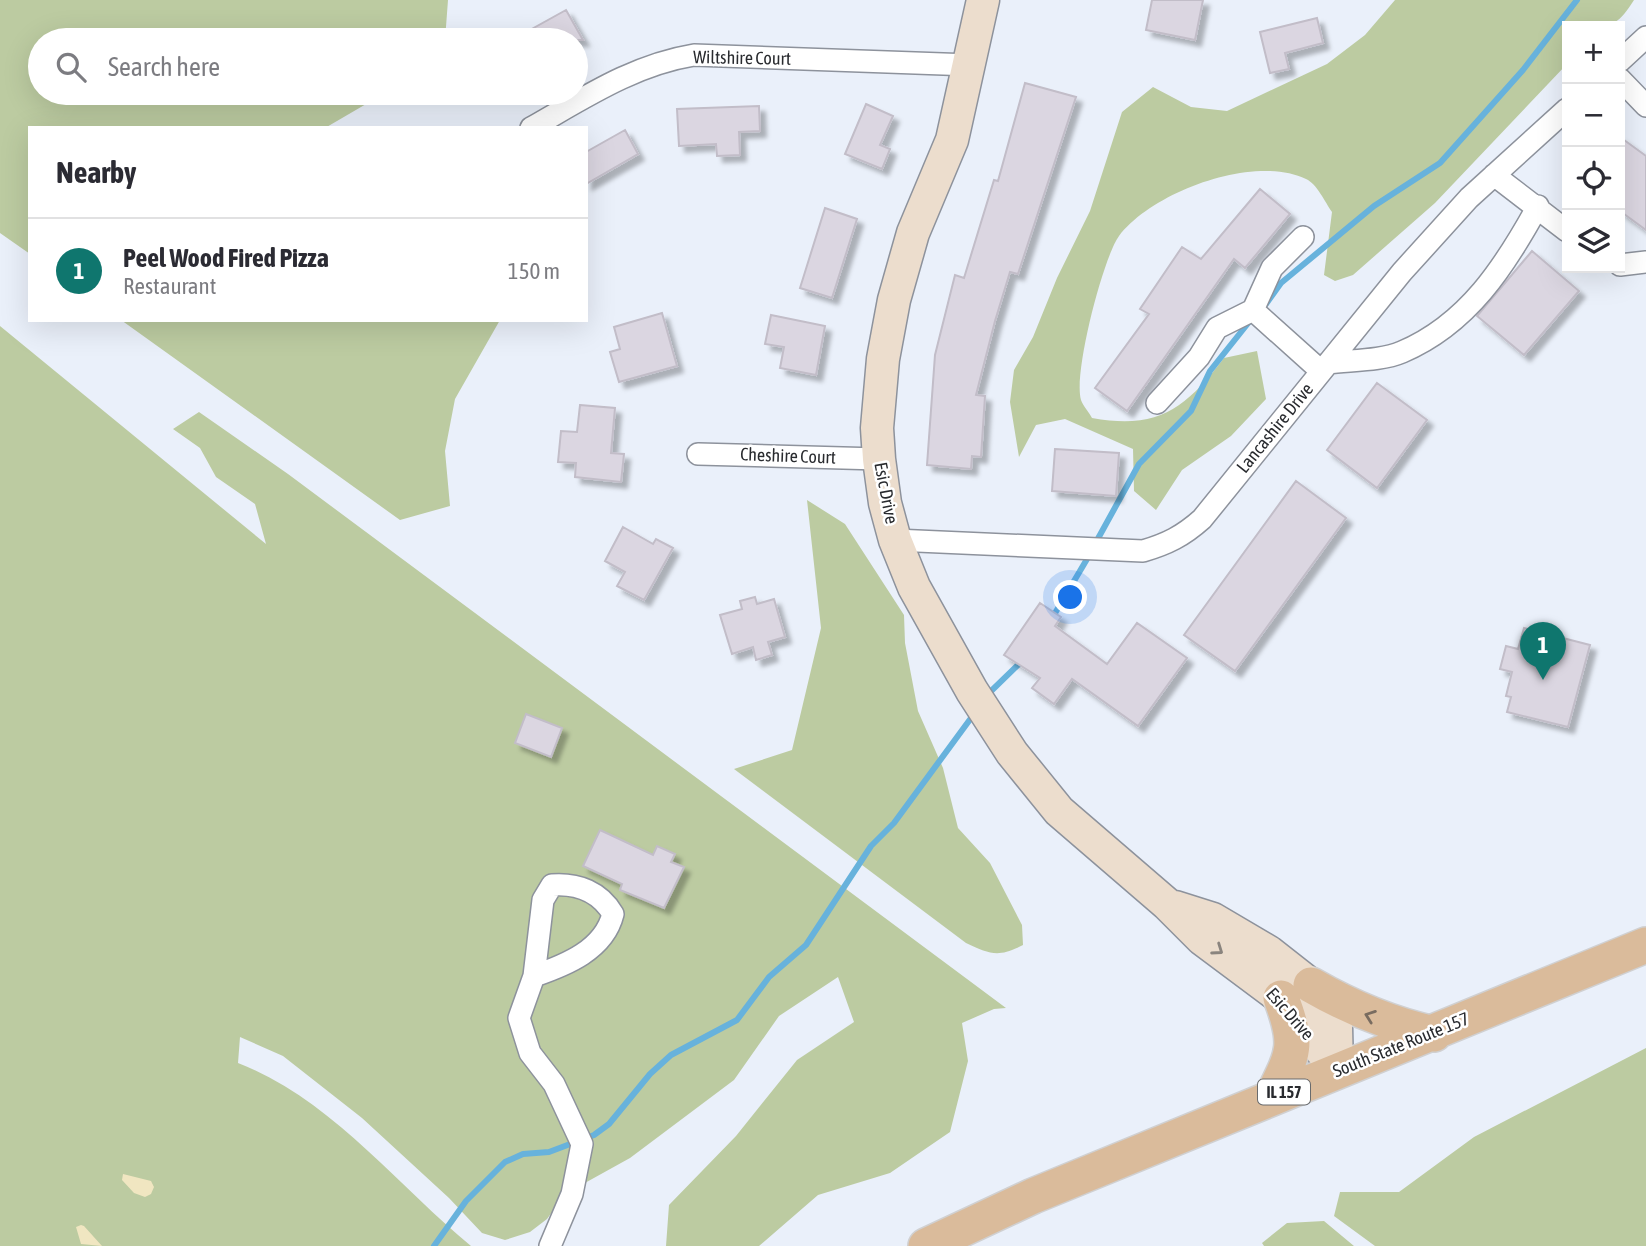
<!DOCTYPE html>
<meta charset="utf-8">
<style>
body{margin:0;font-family:"Asap Condensed",sans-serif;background:#f7f7f7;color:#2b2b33}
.controls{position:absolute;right:21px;top:21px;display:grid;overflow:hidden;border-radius:0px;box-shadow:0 7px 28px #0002}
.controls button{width:63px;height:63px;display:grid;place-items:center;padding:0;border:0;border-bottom:2px solid #e1e1e2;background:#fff;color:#2b2b33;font:35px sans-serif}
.you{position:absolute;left:1071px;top:598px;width:24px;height:24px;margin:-18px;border:5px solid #fff;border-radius:50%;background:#1a73e8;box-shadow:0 0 0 10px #1a73e833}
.badge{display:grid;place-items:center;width:46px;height:46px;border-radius:50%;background:#0f766e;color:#fff;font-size:23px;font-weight:700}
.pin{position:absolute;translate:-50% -58px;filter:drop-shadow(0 2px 4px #0008)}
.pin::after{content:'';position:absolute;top:37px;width:24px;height:21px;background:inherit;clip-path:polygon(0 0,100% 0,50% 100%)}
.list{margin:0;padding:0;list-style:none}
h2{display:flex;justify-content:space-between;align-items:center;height:91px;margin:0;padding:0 28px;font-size:30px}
h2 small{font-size:23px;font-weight:400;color:#7c7c81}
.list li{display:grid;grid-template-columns:46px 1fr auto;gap:21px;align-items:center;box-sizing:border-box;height:105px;padding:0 28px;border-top:2px solid #e1e1e2}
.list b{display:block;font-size:26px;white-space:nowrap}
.list p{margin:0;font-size:23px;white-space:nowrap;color:#7c7c81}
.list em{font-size:23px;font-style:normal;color:#7c7c81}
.icon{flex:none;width:38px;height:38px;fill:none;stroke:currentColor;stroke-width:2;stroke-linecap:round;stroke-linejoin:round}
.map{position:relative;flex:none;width:1646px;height:1246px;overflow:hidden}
.search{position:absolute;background:#fff;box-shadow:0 7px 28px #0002;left:28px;top:28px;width:560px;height:77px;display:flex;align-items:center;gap:18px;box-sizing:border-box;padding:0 24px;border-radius:38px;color:#7c7c81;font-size:26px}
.panel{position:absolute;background:#fff;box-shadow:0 7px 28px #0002;left:28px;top:126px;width:560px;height:196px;border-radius:0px}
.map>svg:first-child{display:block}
.green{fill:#bccba1}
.sand{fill:#f0e6c1}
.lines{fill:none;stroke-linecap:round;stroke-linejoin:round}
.stream{stroke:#67b2dc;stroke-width:6}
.building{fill:#dbd6e1;stroke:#c2bdc8;stroke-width:2;filter:url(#shadow)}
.street-casing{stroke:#8d929c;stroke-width:24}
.secondary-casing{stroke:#8d929c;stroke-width:35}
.primary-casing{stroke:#d0d0d1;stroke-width:38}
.street{stroke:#fff;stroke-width:21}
.secondary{stroke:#ecddcd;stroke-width:32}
.primary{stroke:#dabb9b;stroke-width:35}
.oneway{stroke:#8a847e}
.oneway2{stroke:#796c60}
.labels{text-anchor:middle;stroke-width:5;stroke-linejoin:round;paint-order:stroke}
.shield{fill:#fff;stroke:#696b6d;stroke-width:2}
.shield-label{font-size:16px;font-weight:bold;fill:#292b2f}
.street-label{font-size:18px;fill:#292b2f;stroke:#fff}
</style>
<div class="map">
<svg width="1646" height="1246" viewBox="0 0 1646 1246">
<defs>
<filter id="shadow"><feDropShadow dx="6" dy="6" stdDeviation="2" flood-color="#0004"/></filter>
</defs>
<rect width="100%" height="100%" fill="#eaf0fa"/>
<path class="green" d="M0 0H448L445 40H40V93H385L325 128H30V254L0 233Z
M1395 0H1634C1613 34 1604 26 1567 26V64L1435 203 1353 275 1335 281 1324 275 1332 212C1325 202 1317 184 1306 179 1255 154 1153 191 1119 236 1103 258 1073 374 1081 400 1083 406 1089 412 1092 418 1158 430 1185 409 1224 358L1257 351 1266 399 1231 436 1182 470 1156 510 1134 491 1133 449 1065 419 1036 425 1019 457 1010 402 1014 370 1033 337 1057 278 1090 211 1122 112 1153 87 1191 107 1227 111 1327 64 1365 35Z
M121 320H500L455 399 445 451 450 506 400 520Z
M0 326 266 544 255 504 216 477 200 448 173 429 199 412 288 474 1006 1008 994 1009 962 1023 968 1061 950 1132 890 1173 818 1195 759 1246H666L669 1205 736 1136 797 1060 854 1022 838 977 779 1016 734 1080 630 1158 565 1194 547 1219 530 1232 505 1240 482 1233 449 1198 362 1118 283 1056 240 1037 238 1063C330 1098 396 1184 471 1246H0Z
M807 500 845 524 904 615 905 643 918 711 943 768 958 828 990 863 1022 925 1023 945C998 958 990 954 966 943L734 769 792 750 821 628Z
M1646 1048V1246H1375L1334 1216 1340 1192H1399L1474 1137Z
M1324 1221 1354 1246H1264L1262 1243 1287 1223Z"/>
<path class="sand" d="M123 1174 151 1181 154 1187 151 1194 145 1197 134 1193 122 1180Z
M81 1225 84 1226 102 1246 81 1244 76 1227Z"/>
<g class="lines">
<path class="stream" d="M1266 304 1281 283 1374 206 1440 163 1523 70 1577 0
M1095 544 1139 464 1191 411 1210 371 1249 322
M1051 620 1090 554
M986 696 1023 660
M434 1246 466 1201 505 1162 523 1154 549 1152 594 1135 609 1124 650 1074 671 1055 737 1020 769 977 806 945 871 846 894 823 974 714"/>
</g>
<path class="building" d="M1152 0H1203L1195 40 1146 30Z
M566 10 583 40H512Z
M1317 18 1323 43 1285 53 1289 69 1270 73 1260 32Z
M1025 83 1076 97 1018 274 1010 272 995 321 976 395 985 396 981 457 972 456 971 469 927 465 935 355 955 275 964 278 994 180 998 181Z
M866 104 893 116 880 145 890 149 882 169 845 154Z
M759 106 760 131 739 132 740 155 717 156 716 144 679 146 677 109Z
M625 130 638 154 586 184V152Z
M1620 137 1646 156V230L1620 211Z
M1260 189 1290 214 1245 268 1234 259 1127 411 1095 388 1149 314 1140 309 1182 247 1201 259Z
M825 208 857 219 832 298 800 288Z
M1532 251 1579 291 1524 355 1477 316Z
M662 313 677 366 619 382 610 352 620 349 614 327Z
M771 315 825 326 816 375 780 368 784 347 765 344Z
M1377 383 1427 420 1377 488 1327 450Z
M580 405 615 408 611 453 624 454 621 482 575 477 576 463 558 462 561 431 577 432Z
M1055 449 1119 453 1116 496 1052 491Z
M1296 481 1346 518 1235 671 1184 635Z
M623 527 653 544 656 539 673 548 644 600 617 586 625 572 605 561Z
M755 597 757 604 774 599 785 637 768 642 772 655 756 660 753 647 732 654 720 615 742 609 740 601Z
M1040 603 1061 617 1055 626 1107 664 1137 623 1187 658 1138 726 1072 679 1054 704 1032 688 1040 678 1004 655Z
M1524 628 1590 645 1568 727 1507 712 1511 697 1506 696 1512 672 1500 669 1506 646 1518 649Z
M526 714 562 728 551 757 515 743Z
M600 830 653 855 657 846 675 854 671 862 684 867 664 908 620 890 622 884 583 866Z"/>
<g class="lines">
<g class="street-casing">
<path id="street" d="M1620 61 1646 37
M1620 79 1646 106
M531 128C584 98 633 65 694 55L971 65
M1494 175 1567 231
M1620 265 1646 262
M1253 310 1321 371
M1328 363C1350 360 1381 361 1402 352 1468 324 1505 266 1538 206
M1157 403 1199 357 1217 328 1253 310 1272 268 1303 237
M698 454 879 459
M895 540 1143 551C1167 544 1183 536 1202 519L1402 272 1469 198 1567 109
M534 976C566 965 604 950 613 914 600 892 578 883 552 885L543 900 534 976 519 1018 530 1053 554 1084 582 1144 572 1194 550 1246"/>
</g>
<g class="secondary-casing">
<path id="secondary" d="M983 0 952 140 913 233 894 300 883 359 877 428 879 459 885 503 895 540 914 587 972 691 1012 753 1059 811 1167 904 1202 939 1281 998 1337 1071
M1175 907 1213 919 1269 952 1311 985 1336 1026 1337 1071"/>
</g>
<g class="primary-casing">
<path id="primary" d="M1311 985C1351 1008 1389 1024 1434 1034
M1272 1097C1294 1053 1299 1045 1281 998
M926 1246 1033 1196 1646 945"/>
</g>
<use href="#street" class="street"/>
<use href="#secondary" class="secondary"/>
<use href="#primary" class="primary"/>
</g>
<defs><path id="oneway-chevron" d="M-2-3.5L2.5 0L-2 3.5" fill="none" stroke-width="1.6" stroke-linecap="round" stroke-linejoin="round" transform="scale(1.75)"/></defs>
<use class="oneway" href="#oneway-chevron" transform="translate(1218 950) rotate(35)"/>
<use class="oneway2" href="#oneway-chevron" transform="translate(1370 1016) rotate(-160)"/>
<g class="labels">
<rect class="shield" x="1258" y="1079.5" width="52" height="25" rx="5"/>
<g class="shield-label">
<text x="1284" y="1098">IL 157</text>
</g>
<g class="street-label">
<text transform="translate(742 58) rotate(1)" y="6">Wiltshire Court</text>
<text transform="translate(1275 428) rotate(-51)" y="6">Lancashire Drive</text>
<text transform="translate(788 456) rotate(2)" y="6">Cheshire Court</text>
<text transform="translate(886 493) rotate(79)" y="6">Esic Drive</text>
<text transform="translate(1290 1014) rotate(49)" y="6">Esic Drive</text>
<text transform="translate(1401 1045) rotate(-22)" y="6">South State Route 157</text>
</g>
</g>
</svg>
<div class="controls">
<button>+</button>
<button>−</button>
<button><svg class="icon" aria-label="locate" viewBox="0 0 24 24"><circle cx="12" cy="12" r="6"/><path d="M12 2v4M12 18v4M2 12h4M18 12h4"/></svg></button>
<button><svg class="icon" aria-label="layers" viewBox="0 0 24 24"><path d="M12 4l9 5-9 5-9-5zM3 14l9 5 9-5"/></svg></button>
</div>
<div class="you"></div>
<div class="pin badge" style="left:1543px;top:680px">1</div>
<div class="search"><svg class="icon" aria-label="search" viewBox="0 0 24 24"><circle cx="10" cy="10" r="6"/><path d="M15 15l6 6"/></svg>Search here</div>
<section class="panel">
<h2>Nearby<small></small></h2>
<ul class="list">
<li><span class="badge">1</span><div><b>Peel Wood Fired Pizza</b><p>Restaurant</p></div><em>150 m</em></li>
</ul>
</section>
</div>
